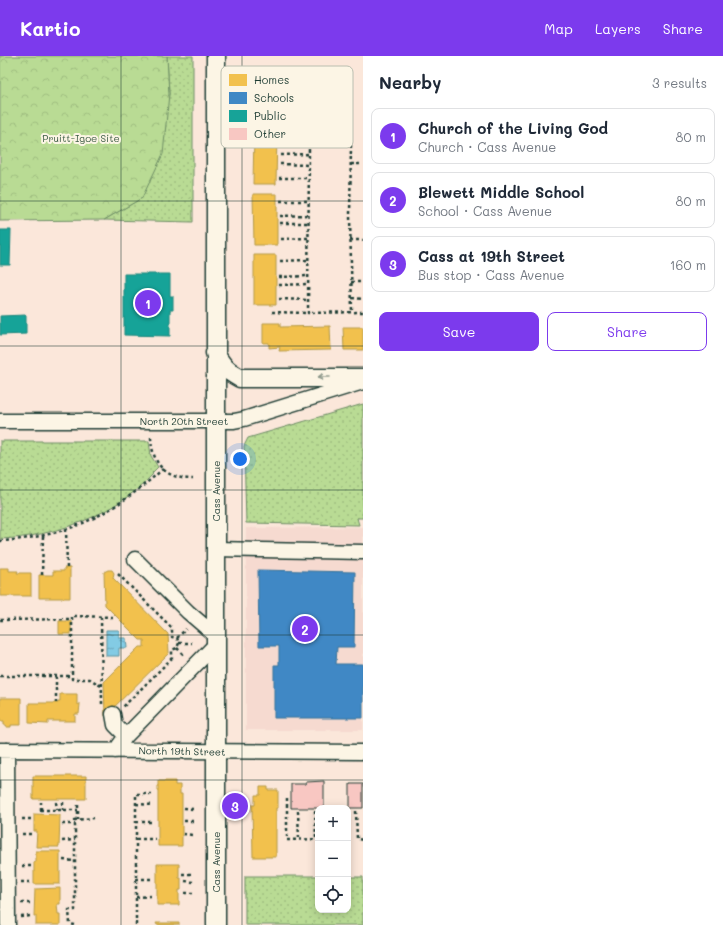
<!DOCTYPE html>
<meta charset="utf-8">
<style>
body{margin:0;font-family:Mali,sans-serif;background:#f2f2f3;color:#1f2937}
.controls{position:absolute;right:12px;bottom:12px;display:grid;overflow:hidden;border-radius:8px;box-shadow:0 2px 10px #0003}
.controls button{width:36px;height:36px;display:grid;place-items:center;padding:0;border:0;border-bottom:1px solid #e0e1e3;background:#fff;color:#1f2937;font:20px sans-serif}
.you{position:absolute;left:240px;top:403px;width:14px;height:14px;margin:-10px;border:3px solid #fff;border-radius:50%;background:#1a73e8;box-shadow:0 0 0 6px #1a73e833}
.badge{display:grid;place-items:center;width:26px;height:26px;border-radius:50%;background:#7c3aed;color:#fff;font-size:13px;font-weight:700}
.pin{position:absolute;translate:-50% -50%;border:2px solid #fff;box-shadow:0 1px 4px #0006}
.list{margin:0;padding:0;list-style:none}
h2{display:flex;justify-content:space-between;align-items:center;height:52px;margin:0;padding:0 16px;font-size:17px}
h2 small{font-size:13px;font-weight:400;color:#747a83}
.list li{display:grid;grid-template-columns:26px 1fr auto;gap:12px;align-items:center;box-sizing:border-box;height:56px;margin:0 8px 8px;padding:0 8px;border:1px solid #e0e1e3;border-radius:8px}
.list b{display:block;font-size:15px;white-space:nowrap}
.list p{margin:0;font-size:13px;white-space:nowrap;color:#747a83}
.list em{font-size:13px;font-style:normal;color:#747a83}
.actions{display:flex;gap:8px;padding:12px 16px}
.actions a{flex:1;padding:9px 0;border:1px solid #7c3aed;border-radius:8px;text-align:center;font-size:14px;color:#7c3aed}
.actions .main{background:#7c3aed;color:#fff}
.icon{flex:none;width:22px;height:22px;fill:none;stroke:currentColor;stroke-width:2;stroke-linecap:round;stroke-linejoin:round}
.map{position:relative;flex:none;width:363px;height:869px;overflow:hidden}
header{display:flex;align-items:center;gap:24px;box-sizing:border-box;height:56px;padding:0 20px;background:#7c3aed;color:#fff}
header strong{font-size:19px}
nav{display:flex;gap:22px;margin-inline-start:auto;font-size:14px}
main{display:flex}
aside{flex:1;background:#fff}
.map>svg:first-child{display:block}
.built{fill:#f6dad0}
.grass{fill:url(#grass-dots);stroke:#6c8c64}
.forest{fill:url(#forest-crowns);stroke:#6c8c64}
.water{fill:url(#water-ripples);stroke:#5b929e}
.homes{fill:#f2c14e;stroke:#b39946}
.schools{fill:#3f88c5;stroke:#35729a}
.public{fill:#17a398;stroke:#19847a}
.building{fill:#f8c7c2;stroke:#1f3d34}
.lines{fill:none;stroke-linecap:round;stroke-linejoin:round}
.minor-casing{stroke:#1f3d34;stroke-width:17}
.major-casing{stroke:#1f3d34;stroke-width:21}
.path{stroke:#1f3d34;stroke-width:2.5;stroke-dasharray:3 3;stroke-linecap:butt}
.minor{stroke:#fcf5e5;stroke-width:14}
.major{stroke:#fcf5e5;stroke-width:18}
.oneway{stroke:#8e998c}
.grid{fill:none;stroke:#1f3d34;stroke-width:1;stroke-opacity:0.55}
.labels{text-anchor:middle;stroke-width:4;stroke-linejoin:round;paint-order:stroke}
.park-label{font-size:10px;fill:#3e5d47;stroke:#fcf5e5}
.street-label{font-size:10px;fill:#1f3d34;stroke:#fcf5e5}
.key{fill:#fcf5e5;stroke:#babeb0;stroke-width:1}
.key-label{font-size:11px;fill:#1f3d34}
</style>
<header>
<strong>Kartio</strong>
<nav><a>Map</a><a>Layers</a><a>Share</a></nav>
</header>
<main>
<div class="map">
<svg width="363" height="869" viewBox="0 0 363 869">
<defs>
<pattern id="grass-dots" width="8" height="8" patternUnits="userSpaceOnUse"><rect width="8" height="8" fill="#b9db94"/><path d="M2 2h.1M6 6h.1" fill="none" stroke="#9fbd80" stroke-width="1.8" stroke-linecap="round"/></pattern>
<pattern id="forest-crowns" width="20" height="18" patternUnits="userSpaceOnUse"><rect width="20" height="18" fill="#b9db94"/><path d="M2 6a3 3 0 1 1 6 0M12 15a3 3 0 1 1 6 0" fill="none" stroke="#9fbd80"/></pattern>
<pattern id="water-ripples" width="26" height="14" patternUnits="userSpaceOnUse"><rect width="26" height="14" fill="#83cbe4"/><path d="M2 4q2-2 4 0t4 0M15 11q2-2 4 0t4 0" fill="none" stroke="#6ba6ba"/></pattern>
</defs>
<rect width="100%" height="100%" fill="#fbe7da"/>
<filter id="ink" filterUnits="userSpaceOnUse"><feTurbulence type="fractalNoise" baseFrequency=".025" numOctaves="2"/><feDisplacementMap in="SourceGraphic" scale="8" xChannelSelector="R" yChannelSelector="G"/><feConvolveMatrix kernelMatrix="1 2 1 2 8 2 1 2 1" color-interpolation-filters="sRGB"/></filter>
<g filter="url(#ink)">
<path class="built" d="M363 471V674H246V472Z"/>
<path class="grass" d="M167 0H193V166L104 164 142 142 169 38Z
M363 348V462H357L359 469 246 467 244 390 248 382Z
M0 385H149L151 400 158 411 152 417 153 418C116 459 54 481 0 483Z
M245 820H318V854H348V821H363V869H245Z"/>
<path class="forest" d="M0 0H167L169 38 163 98 142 142 104 164 0 165Z"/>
<path class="water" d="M106 574H119V582H126L127 592H119V600H106Z"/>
<path class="homes" d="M254 77H277L276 128H253Z
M253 138H277V189H254Z
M254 199H276V249H254Z
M263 267H280V271L330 270 331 294 279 295 280 291 269 292V287H263Z
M343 271H363V294H344Z
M0 512H9V515H18L17 517H31V540H0Z
M64 512H70V542H39V519H53V515H64Z
M108 514H112L114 517 113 522 168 578 169 597 105 660 104 626 139 591H144V584H140L105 549 104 516Z
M59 565H71V578H59Z
M60 638H77V648H80L79 658H75V665H48V668L29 667V647H58V645H60Z
M0 642H21V669H11V671H6V669H4V665H0Z
M33 720H86V743H33Z
M158 725H175V729H180V738H182V790H158Z
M260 731H268V734H278V752H276V801H253L252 749H255V739H260Z
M34 758 60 759 59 791H36L37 775H34Z
M36 795H60V828H34V806H36Z
M157 808H179V822H181V834H179V849H157Z
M60 832V848H57L58 858H60V869H36V860H34L35 833Z
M156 867H179V869H157Z"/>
<path class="schools" d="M258 514 355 516 354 591H337L336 608H363V662H274V609H279V590H259Z"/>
<path class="public" d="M0 174H11L10 209H0Z
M124 218H170V240H173V254H170V280L124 279Z
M26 259V278L0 279V260Z"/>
<path class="building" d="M324 725V752H291V728H306V726Z
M350 728H363V752H350Z"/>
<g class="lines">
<g class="minor-casing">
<path id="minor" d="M0 365H234L244 363 363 326
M216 493 363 496
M135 503 188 556 216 580
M113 658 115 669 126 680
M0 694 363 696
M7 694 8 869
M115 695 126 680 216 588"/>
</g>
<g class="major-casing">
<path id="major" d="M216 0V869
M215 297C222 310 227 315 240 322H363"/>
</g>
<path class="path" d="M280 86H309L308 257 363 256
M340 87 351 88 350 160 352 256
M281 99 309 98
M280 108 308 109
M351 108H363
M279 122H308
M280 145H308
M280 160 308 159
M280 167H308
M281 183 308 182
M350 184H363
M280 205 308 204
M279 221 308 220
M351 226H363
M279 229 308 228
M352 242 363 243
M279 243 308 244
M272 256 308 257
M151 381C152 408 165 423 193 423
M66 473 67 512
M0 485C13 485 27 482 40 480 91 470 124 447 163 413
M118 518 172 572V581L177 582 179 587 177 592 172 594V602L123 651
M42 519 43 480
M101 561 102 650
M0 564 72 563
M177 582 186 573
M179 587H192
M177 592 185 600
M0 620H72
M101 630 90 623H72V560L115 561
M56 647V620
M287 742V784L318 783
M56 746 57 754
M63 746V754
M136 748 154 749
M184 752 193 753
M40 754H78
M41 754V746
M298 755 299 784
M315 755 316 783
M356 755 357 783 363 784
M22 763H33
M78 764V746
M184 765H193
M136 766H154
M62 768H75
M22 778H33
M183 778 193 779
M136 783H155
M62 785 75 784
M63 804 75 805
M22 810H33
M182 818H193
M136 823H154
M185 825 193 826
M21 826H32
M185 837H193
M136 841 153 840
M21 847H33
M21 861 31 860
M75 869 70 868 69 854H75V764L94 762
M136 869V738H152"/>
<use href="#minor" class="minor"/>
<use href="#major" class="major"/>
</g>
<defs><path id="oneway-shaft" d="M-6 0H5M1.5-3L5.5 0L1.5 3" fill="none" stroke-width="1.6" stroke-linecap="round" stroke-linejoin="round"/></defs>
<use class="oneway" href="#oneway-shaft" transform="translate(324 321) rotate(180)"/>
</g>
<path class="grid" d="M121 0V869M242 0V869M0 145H363M0 290H363M0 434H363M0 579H363M0 724H363"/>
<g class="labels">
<g class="park-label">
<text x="81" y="86">Pruitt-Igoe Site</text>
</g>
<g class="street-label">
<text x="184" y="369">North 20th Street</text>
<text transform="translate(216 435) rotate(-90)" y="4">Cass Avenue</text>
<text transform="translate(182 695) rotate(1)" y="4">North 19th Street</text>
<text transform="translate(216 806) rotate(-90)" y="4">Cass Avenue</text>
</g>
</g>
<rect x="221" y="10" width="132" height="82" rx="6" class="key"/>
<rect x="229" y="18" width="18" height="12" fill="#f2c14e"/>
<rect x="229" y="36" width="18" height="12" fill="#3f88c5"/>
<rect x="229" y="54" width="18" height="12" fill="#17a398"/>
<rect x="229" y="72" width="18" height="12" fill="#f8c7c2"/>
<g class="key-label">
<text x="254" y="28">Homes</text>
<text x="254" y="46">Schools</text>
<text x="254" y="64">Public</text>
<text x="254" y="82">Other</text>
</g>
</svg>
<div class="controls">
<button>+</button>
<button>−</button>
<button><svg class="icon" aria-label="locate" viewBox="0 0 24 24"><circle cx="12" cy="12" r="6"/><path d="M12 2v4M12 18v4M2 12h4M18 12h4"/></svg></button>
</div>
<div class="you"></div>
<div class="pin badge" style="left:148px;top:247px">1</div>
<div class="pin badge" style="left:305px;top:573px">2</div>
<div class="pin badge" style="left:235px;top:750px">3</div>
</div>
<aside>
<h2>Nearby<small>3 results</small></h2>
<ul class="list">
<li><span class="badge">1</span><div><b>Church of the Living God</b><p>Church · Cass Avenue</p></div><em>80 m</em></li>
<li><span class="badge">2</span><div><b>Blewett Middle School</b><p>School · Cass Avenue</p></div><em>80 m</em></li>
<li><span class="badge">3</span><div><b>Cass at 19th Street</b><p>Bus stop · Cass Avenue</p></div><em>160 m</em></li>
</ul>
<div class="actions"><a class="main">Save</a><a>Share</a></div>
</aside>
</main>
